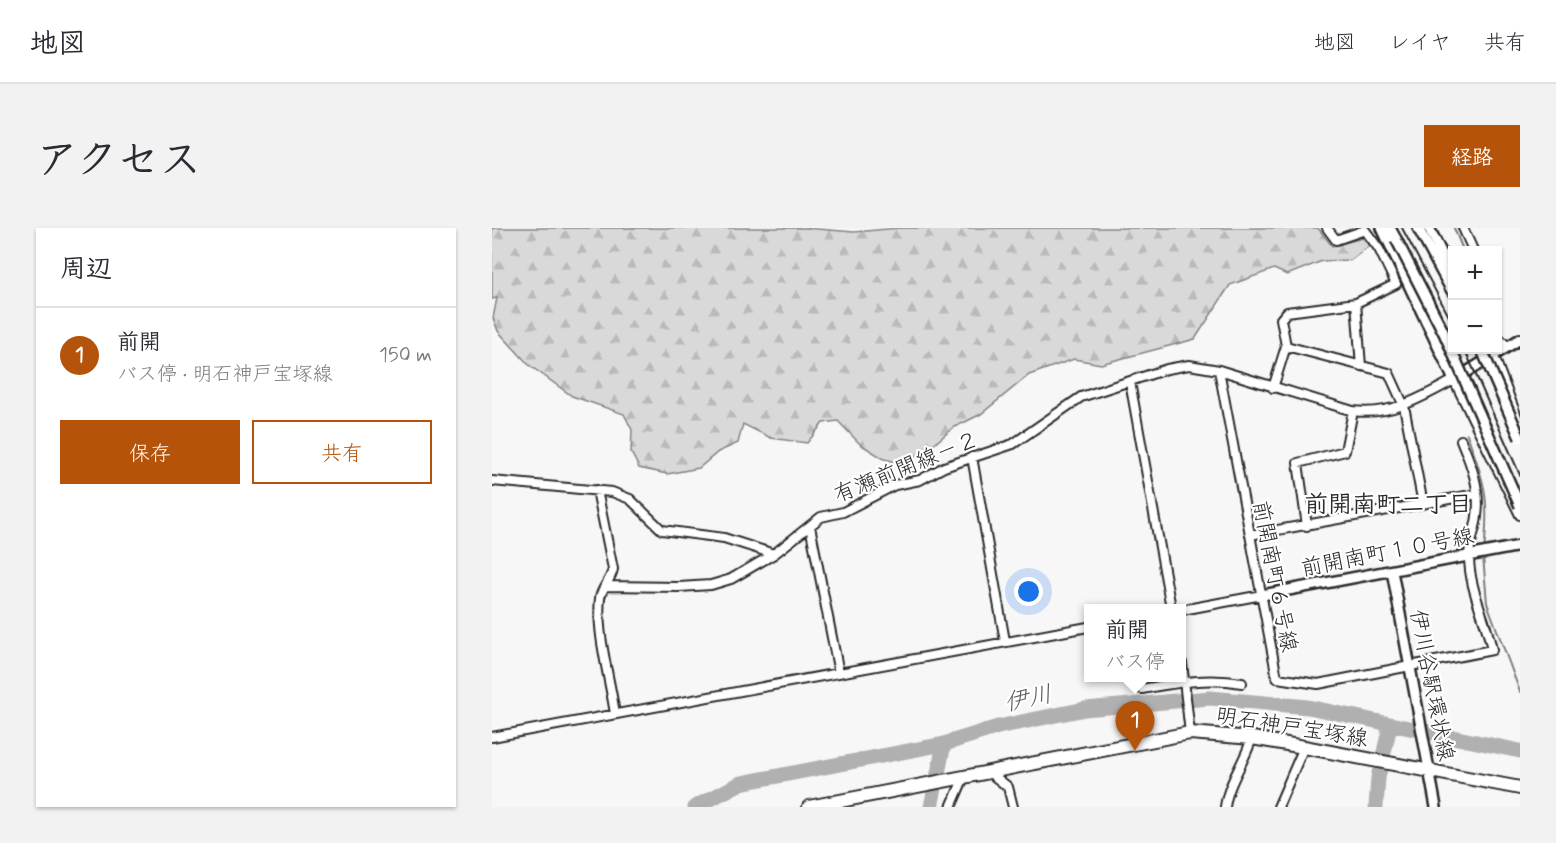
<!DOCTYPE html>
<html lang="ja">
<meta charset="utf-8">
<style>
body{margin:0;font-family:Mynerve,"Klee One",sans-serif;background:#f2f2f3;color:#2b2b33}
.controls{position:absolute;right:18px;top:18px;display:grid;overflow:hidden;border-radius:0px;box-shadow:0 2px 4px #0004}
.controls button{width:54px;height:54px;display:grid;place-items:center;padding:0;border:0;border-bottom:2px solid #e1e1e2;background:#fff;color:#2b2b33;font:30px sans-serif}
.you{position:absolute;left:537px;top:364px;width:21px;height:21px;margin:-15px;border:4px solid #fff;border-radius:50%;background:#1a73e8;box-shadow:0 0 0 9px #1a73e833}
.badge{display:grid;place-items:center;width:39px;height:39px;border-radius:50%;background:#b45309;color:#fff;font-size:20px;font-weight:700}
.pin{position:absolute;translate:-50% -50px;filter:drop-shadow(0 2px 3px #0008)}
.pin::after{content:'';position:absolute;top:32px;width:21px;height:18px;background:inherit;clip-path:polygon(0 0,100% 0,50% 100%)}
.popup{position:absolute;left:592px;top:376px;width:102px;height:78px;box-sizing:border-box;display:grid;place-content:center;border-radius:0px;background:#fff;filter:drop-shadow(0 2px 4px #0005);font-size:20px;white-space:nowrap;color:#7c7c81}
.popup b{font-size:22px;color:#2b2b33}
.popup::after{content:'';position:absolute;left:50%;top:100%;margin-left:-12px;border:12px solid transparent;border-top-color:#fff}
.list{margin:0;padding:0;list-style:none}
h2{display:flex;justify-content:space-between;align-items:center;height:78px;margin:0;padding:0 24px;font-size:26px}
h2 small{font-size:20px;font-weight:400;color:#7c7c81}
.list li{display:grid;grid-template-columns:39px 1fr auto;gap:18px;align-items:center;box-sizing:border-box;height:96px;padding:0 24px;border-top:2px solid #e1e1e2}
.list b{display:block;font-size:22px;white-space:nowrap}
.list p{margin:0;font-size:20px;white-space:nowrap;color:#7c7c81}
.list em{font-size:20px;font-style:normal;color:#7c7c81}
.actions{display:flex;gap:12px;padding:18px 24px}
.actions a{flex:1;padding:14px 0;border:2px solid #b45309;border-radius:0px;text-align:center;font-size:21px;color:#b45309}
.actions .main{background:#b45309;color:#fff}
.map{position:relative;flex:none;width:1028px;height:579px;overflow:hidden;border-radius:0px}
header{display:flex;align-items:center;gap:36px;box-sizing:border-box;height:84px;padding:0 30px;background:#fff;border-bottom:2px solid #e1e1e2}
header strong{font-size:28px}
nav{display:flex;gap:33px;margin-inline-start:auto;font-size:21px}
.intro{display:flex;align-items:center;justify-content:space-between;box-sizing:border-box;height:144px;padding:0 36px}
h1{margin:0;font-size:42px}
.button{padding:15px 27px;border-radius:0px;background:#b45309;color:#fff;font-size:21px;font-weight:700}
main{display:flex;gap:36px;padding:0 36px}
aside{flex:1;background:#fff;border-radius:0px;box-shadow:0 2px 4px #0004}
.map>svg:first-child{display:block}
.forest{fill:url(#forest-firs);stroke:#828282;stroke-width:1.5}
.lines{fill:none;stroke-linecap:round;stroke-linejoin:round}
.stream{stroke:#7b7b7b;stroke-width:2}
.river{stroke:#b0b0b0;stroke-width:15}
.minor-casing{stroke:#2b2b2b;stroke-width:12}
.tertiary-casing{stroke:#2b2b2b;stroke-width:14}
.primary-casing{stroke:#2b2b2b;stroke-width:16}
.minor{stroke:#fff;stroke-width:8}
.tertiary{stroke:#fff;stroke-width:9}
.primary{stroke:#fff;stroke-width:12}
.rail{stroke:#2b2b2b;stroke-width:2}
.tertiary-bridge-casing{stroke:#2b2b2b;stroke-width:14;stroke-linecap:butt}
.tertiary-bridge{stroke:#fff;stroke-width:9}
.labels{text-anchor:middle;stroke-width:4.5;stroke-linejoin:round;paint-order:stroke}
.street-label{font-size:22px;fill:#2b2b2b;stroke:#fff}
.neighbourhood-label{font-size:24px;font-weight:bold;fill:#2b2b2b;stroke:#fff}
.water-label{font-size:24px;font-style:italic;fill:#5a5a5a;stroke:#fff}
</style>
<header>
<strong>地図</strong>
<nav><a>地図</a><a>レイヤ</a><a>共有</a></nav>
</header>
<div class="intro"><h1>アクセス</h1><a class="button">経路</a></div>
<main>
<aside>
<h2>周辺<small></small></h2>
<ul class="list">
<li><span class="badge">1</span><div><b>前開</b><p>バス停 · 明石神戸宝塚線</p></div><em>150 m</em></li>
</ul>
<div class="actions"><a class="main">保存</a><a>共有</a></div>
</aside>
<div class="map">
<svg width="1028" height="579" viewBox="0 0 1028 579">
<defs>
<pattern id="forest-firs" width="22" height="20" patternUnits="userSpaceOnUse" patternTransform="scale(1.5)"><rect width="22" height="20" fill="#d9d9d9"/><path d="M5 1l3.5 6h-7zM16 11l3.5 6h-7z" fill="#bababa"/></pattern>
</defs>
<rect width="100%" height="100%" fill="#f7f7f7"/>
<filter id="ink" filterUnits="userSpaceOnUse"><feTurbulence type="fractalNoise" baseFrequency=".0167" numOctaves="2"/><feDisplacementMap in="SourceGraphic" scale="12" xChannelSelector="R" yChannelSelector="G"/><feConvolveMatrix kernelMatrix="1 2 1 2 8 2 1 2 1" color-interpolation-filters="sRGB"/></filter>
<g filter="url(#ink)">
<path class="forest" d="M0 0H313L362 4 407 0H826L840 18 871 10 877 18 859 32 830 33 795 47 782 41 738 57 703 111 609 136 582 131 537 147 489 186 461 200 434 223 409 235 392 231 368 216 346 193 331 195 315 215 279 210 251 196 246 215 226 224 207 240 175 246 147 240 139 224 140 202 132 186 80 168 37 137 6 103 1 90 5 70 0 71Z"/>
<g class="lines">
<path class="stream" d="M962 0 971 22
M975 206C993 255 998 270 992 323
M991 328 995 375 1028 464"/>
<path class="river" d="M203 579 249 555 452 516 506 499 593 481 718 470 816 479 1028 523
M439 579 452 516
M884 579 886 550 898 498"/>
<g class="minor-casing">
<path id="minor" d="M971 0 981 22
M864 75 869 138
M1005 108 1015 118
M794 118 897 145 912 178 931 276
M1001 126 1028 197
M727 142 785 450 826 456 1000 422C994 390 977 362 977 328 977 315 984 301 985 288 989 261 979 236 969 212
M638 154 679 380
M781 160 794 118 789 91 795 84 864 75 904 56 887 21 873 2 844 12 835 0
M480 229 513 413
M0 253 120 264 138 271 170 302 232 310 282 326
M105 262 121 341C119 352 109 361 108 370 104 405 118 451 123 486
M318 298 347 445
M815 298 806 235 853 223 861 183
M758 307 985 266
M115 358 187 359 219 357 239 351 282 326 329 289 351 284 403 257 428 252 452 239 521 216 589 169 675 141 697 137 727 142 861 183C899 188 929 170 962 152L1028 287
M690 382 770 367
M690 435 698 505
M645 450 650 461C684 455 715 449 750 455
M0 509 596 399
M497 544 516 559 521 579
M459 579 472 549
M733 579C736 555 752 535 760 510
M786 579 812 519"/>
</g>
<g class="tertiary-casing">
<path id="tertiary" d="M890 0 962 152 1028 111
M898 0 904 11
M926 0 960 63
M937 0 960 46
M900 343 944 579
M770 367 1028 318"/>
</g>
<g class="primary-casing">
<path id="primary" d="M317 579 698 505 760 510 812 519 1028 560"/>
</g>
<use href="#minor" class="minor"/>
<use href="#tertiary" class="tertiary"/>
<use href="#primary" class="primary"/>
<path class="rail" d="M910 0 960 94
M973 122 1028 247"/>
<g class="tertiary-bridge-casing">
<path id="tertiary-bridge" d="M904 11 952 105 1028 278
M990 122 1028 210"/>
</g>
<use href="#tertiary-bridge" class="tertiary-bridge"/>
</g>
</g>
<g class="labels">
<g class="street-label">
<text transform="translate(414 238) rotate(-22)" y="8">有瀬前開線－２</text>
<text transform="translate(895 323) rotate(-11)" y="8">前開南町１０号線</text>
<text transform="translate(784 348) rotate(79)" y="8">前開南町６号線</text>
<text transform="translate(941 457) rotate(79)" y="8">伊川谷駅環状線</text>
<text transform="translate(800 498) rotate(9)" y="8">明石神戸宝塚線</text>
</g>
<g class="neighbourhood-label">
<text x="896" y="284">前開南町二丁目</text>
</g>
<g class="water-label">
<text transform="translate(536 470) rotate(-12)" y="8">伊川</text>
</g>
</g>
</svg>
<div class="controls">
<button>+</button>
<button>−</button>
</div>
<div class="you"></div>
<div class="pin badge" style="left:643px;top:523px">1</div>
<div class="popup"><b>前開</b>バス停</div>
</div>
</main>
